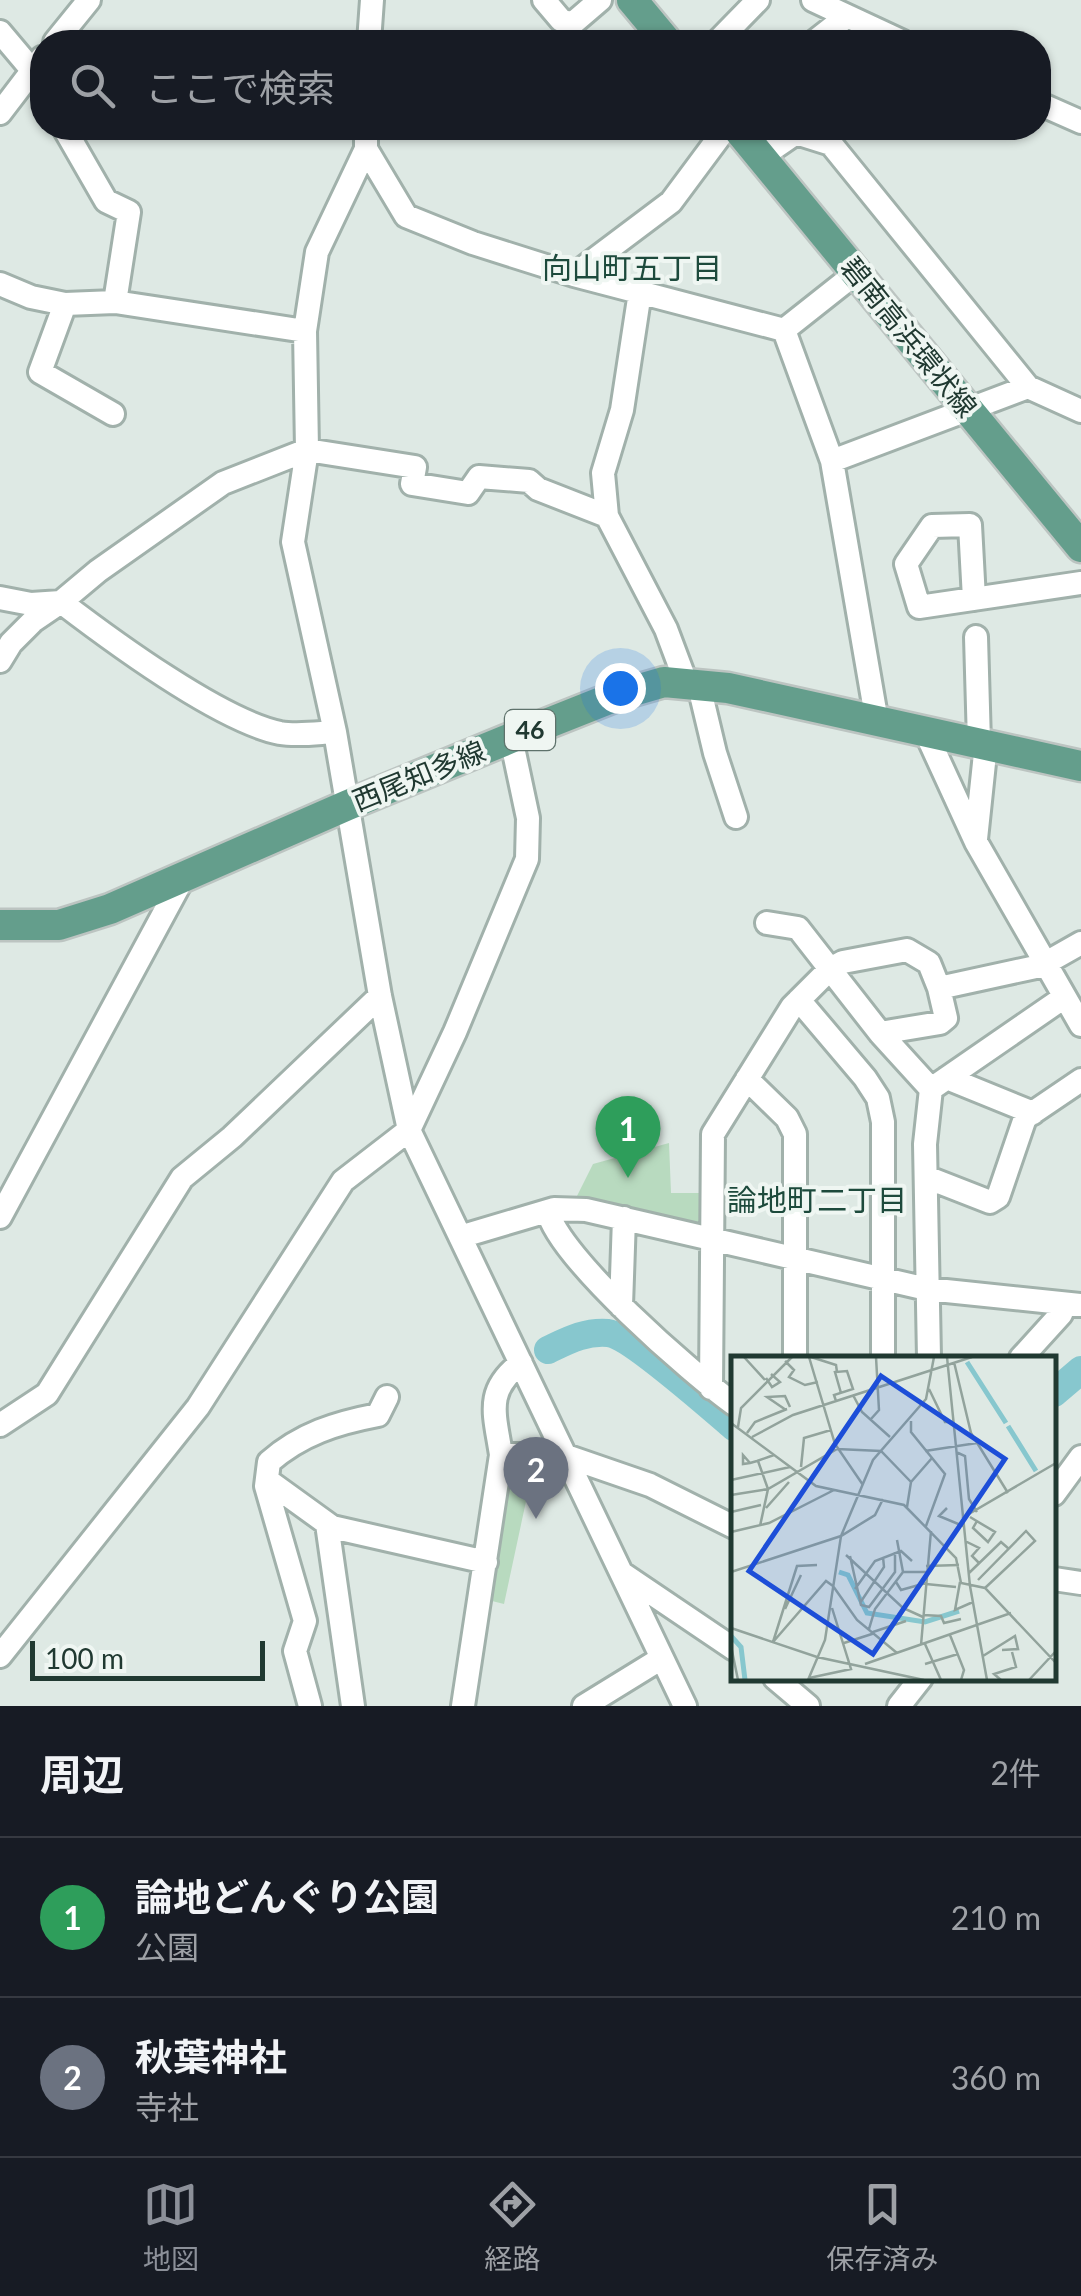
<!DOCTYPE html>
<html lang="ja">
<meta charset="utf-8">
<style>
body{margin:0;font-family:Lato,"Noto Sans JP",sans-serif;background:#242831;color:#f1f3f6}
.scale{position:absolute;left:30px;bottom:25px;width:235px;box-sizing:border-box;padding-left:10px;border:5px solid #203931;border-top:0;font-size:28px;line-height:35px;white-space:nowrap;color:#203931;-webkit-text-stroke:8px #eff6f2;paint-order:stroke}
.you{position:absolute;left:620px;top:688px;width:35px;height:35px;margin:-25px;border:8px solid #fff;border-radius:50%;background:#1a73e8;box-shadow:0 0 0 15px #1a73e833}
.badge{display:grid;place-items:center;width:65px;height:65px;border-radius:50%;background:#8c9099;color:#fff;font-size:32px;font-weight:700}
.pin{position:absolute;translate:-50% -82px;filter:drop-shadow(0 2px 5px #0008)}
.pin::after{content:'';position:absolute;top:52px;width:35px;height:30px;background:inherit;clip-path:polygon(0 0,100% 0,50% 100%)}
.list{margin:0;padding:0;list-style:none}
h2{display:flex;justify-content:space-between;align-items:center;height:130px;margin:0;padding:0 40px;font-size:42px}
h2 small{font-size:32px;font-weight:400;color:#9ea1a6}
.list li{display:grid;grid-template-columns:65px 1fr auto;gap:30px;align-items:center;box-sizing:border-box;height:160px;padding:0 40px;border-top:2px solid #363941}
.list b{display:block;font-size:38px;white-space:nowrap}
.list p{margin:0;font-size:32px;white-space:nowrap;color:#9ea1a6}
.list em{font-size:32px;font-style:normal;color:#9ea1a6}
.icon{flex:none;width:55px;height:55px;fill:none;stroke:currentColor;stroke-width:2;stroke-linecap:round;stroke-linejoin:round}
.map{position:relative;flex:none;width:1081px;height:1706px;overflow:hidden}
.search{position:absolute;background:#171b24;box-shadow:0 2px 8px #0004;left:30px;right:30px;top:30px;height:110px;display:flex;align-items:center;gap:25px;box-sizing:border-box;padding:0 35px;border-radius:40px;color:#9ea1a6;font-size:38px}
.sheet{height:450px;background:#171b24}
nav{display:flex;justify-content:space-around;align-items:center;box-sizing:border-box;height:140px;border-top:2px solid #363941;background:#171b24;font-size:28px;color:#9ea1a6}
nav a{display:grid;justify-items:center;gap:5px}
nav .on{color:#8c9099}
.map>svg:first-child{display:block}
.green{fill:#b8dabf}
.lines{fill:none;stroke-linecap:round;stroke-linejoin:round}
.river{stroke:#87c7ce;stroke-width:28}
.minor-casing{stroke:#a1b1ab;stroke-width:28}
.major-casing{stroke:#bcc4c1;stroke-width:35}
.minor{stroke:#fff;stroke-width:22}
.major{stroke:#649e8c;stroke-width:30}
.labels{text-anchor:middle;stroke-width:8;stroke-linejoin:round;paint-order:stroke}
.shield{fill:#eff6f2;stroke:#5e726b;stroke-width:2.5}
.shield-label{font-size:25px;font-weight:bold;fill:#203931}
.street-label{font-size:28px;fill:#203931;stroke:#eff6f2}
.neighbourhood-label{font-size:30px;fill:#1d4a3c;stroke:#eff6f2}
.inset-river{fill:none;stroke:#87c7ce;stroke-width:5}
.inset-road{fill:none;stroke:#92a39c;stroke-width:2.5}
.view{fill:#1d4ed8;fill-opacity:0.15;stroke:#1d4ed8;stroke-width:5}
.inset-edge{fill:none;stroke:#203931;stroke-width:5}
</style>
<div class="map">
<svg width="1081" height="1706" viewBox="0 0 1081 1706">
<rect width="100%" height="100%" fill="#dee9e4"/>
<path class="green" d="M669 1143 671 1193H706V1229L577 1196 593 1164Z
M505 1463 534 1464 504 1604 484 1599Z"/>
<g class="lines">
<path class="river" d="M548 1350C567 1341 585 1331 608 1333 629 1335 713 1409 734 1427
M1054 1393 1081 1370"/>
<g class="minor-casing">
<path id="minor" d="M544 0 561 20 572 24 600 0
M813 0 903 42
M0 32 32 70 42 89
M55 42 89 0
M369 42 372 0
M717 42 758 0
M814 42 846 17
M1038 103 1081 122
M0 113 42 58
M64 128 106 201 129 212 115 302
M366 128V149L317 252 305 331 307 450 293 542 335 732 380 996 409 1130 685 1706
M366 149 406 216 473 243 574 275 784 330 832 461 877 722
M761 157 796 133 831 144 1028 387 1081 411
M574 275 671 202 726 128
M0 284 31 297 65 304 115 302 305 331
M640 292 622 410 603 473 607 516 666 629 687 685
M65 304 40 372 113 414
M784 330 856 273
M832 461 1028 387
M0 598 31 604 61 602C112 641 221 721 280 733 297 736 317 733 335 732
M974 599 970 525 932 526 906 564 919 607 1081 583
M976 637 979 743
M0 661 11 643 33 621 61 602 98 571 223 483 307 450 415 467 412 484 468 493 479 477 529 481 538 489 607 516
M699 686 715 753 736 817
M926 733 976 842 1081 1025
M976 839 986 744
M767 923 798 928 880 1033 931 1089
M1044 964 1081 943
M799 1000 865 1078 878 1098 883 1122V1358
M880 1033 940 1023 946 1018 939 988 1045 965
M947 1078 1033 1113
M747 1079 787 1118 795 1134V1358
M926 1177 990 1202 998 1197 1025 1118 1081 1080
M548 1211C557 1256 693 1375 734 1404
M0 1217 183 878
M463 1236 554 1209 586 1210 927 1289 1081 1305
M621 1306 624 1218
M929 1358 925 1144 931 1089 1063 998
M1021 1358 1061 1314 1065 1304
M711 1388 713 1134 792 1007 830 969 843 962 907 950 929 963 939 988
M0 1425 47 1394 182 1178 232 1137 380 996
M501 1455C495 1414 484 1391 521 1363
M267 1480 332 1527 486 1562
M1054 1494 1081 1457
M327 1524 353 1706
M623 1574 734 1649
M1054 1579 1081 1583
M0 1656 198 1407 343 1181 409 1130 455 1032 527 859 528 818 511 738
M775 1678 808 1706
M310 1706 295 1651 305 1621 266 1486 269 1462C301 1434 336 1423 378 1415L387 1397
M463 1706 501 1455H563L650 1485 734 1527
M584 1706 662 1658
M899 1706 921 1678"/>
</g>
<g class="major-casing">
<path id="major" d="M632 0 667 42
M737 128 1081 547
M0 925H59L110 909 348 805 511 738 619 695 664 682 728 688 1081 766"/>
</g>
<use href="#minor" class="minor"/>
<use href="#major" class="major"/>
</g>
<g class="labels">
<rect class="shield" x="505" y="710" width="50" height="40" rx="8"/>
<g class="shield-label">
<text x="530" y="739">46</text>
</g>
<g class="street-label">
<text transform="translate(909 337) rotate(51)" y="10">碧南高浜環状線</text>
<text transform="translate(419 776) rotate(-22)" y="10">西尾知多線</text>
</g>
<g class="neighbourhood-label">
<text x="632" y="279">向山町五丁目</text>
<text x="817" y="1211">論地町二丁目</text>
</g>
</g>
<g transform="translate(731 1356)">
<rect width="325" height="325" fill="#dee9e4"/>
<path class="inset-river" d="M236 6 275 67M277 70 305 115M108 216 117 219 136 257 194 266 228 255M0 280 10 291 14 324"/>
<path class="inset-road" d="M13 1 34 24M78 1 104 88 132 129M80 1 105 9 106 16M216 1 239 230 256 324M54 5 63 14 58 21 74 29 87 26M223 6 240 77 277 137M35 22 41 31 49 26 40 18M198 33 214 66H222M122 39 131 56 159 81M105 45 103 39 122 33 116 15 104 16 110 37M55 54 36 41 54 40 59 51M140 63 148 54 145 1M180 65V76L214 118 195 170M0 67 85 130 173 149 225 202 230 227 254 232 325 307M7 71 10 52 61 1M16 77 24 66 56 53M21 81 62 59 241 1M194 95 246 87M225 96 234 100 238 143 246 156M27 105 37 133 29 170M19 107 12 99V108L19 107 26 105 43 99M70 111 73 82 100 74M0 124 59 111M0 139 37 133 106 93 150 95 180 126M176 151 180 126 201 102M35 152 58 126M216 152 208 160 232 170M0 156 30 149M239 161 264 176 257 186 242 172 246 165M231 162 325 107M0 176 38 167 103 134M166 184 172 216M234 185 248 192 241 200 249 208M115 199 172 252 192 261M119 200 130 249 138 251 164 216V196M195 210 228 209M0 216 110 180 144 159 152 143M238 217 270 186 278 193M247 224 295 175 304 185 254 232M165 226 170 234 195 227M229 226 224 254 242 246M195 228 225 231M102 230 126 264 166 297M124 233 144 205 170 195 181 205M129 247 153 211 152 201M54 253 70 219M192 259 210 260 213 267 230 263M0 272 86 301 193 324M138 273 144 253 172 216H195M142 276 175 265M219 279 233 314 230 324M42 286 66 210 86 209M42 286 95 225 102 230M113 287 144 277M194 288 210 324M190 289 200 175M0 290 7 324M252 300 284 280 287 293 271 294M134 308 280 257M194 308 227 298M78 322 120 313 101 252M77 324 94 284 110 180 142 104 195 43 203 1M270 324 263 318 285 311 281 296M298 324 325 295"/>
<path class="view" d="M150 20 274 103 142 298 18 215Z"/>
<rect width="325" height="325" class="inset-edge"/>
</g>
</svg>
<div class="scale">100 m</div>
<div class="you"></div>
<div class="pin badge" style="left:628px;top:1178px;background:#2e9e5b">1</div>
<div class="pin badge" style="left:536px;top:1519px;background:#6b7280">2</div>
<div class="search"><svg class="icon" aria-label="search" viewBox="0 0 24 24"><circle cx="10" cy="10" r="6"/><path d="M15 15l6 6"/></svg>ここで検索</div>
</div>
<section class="sheet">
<h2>周辺<small>2件</small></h2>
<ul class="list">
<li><span class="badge" style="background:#2e9e5b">1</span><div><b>論地どんぐり公園</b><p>公園</p></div><em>210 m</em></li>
<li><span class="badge" style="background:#6b7280">2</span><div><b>秋葉神社</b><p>寺社</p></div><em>360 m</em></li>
</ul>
</section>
<nav>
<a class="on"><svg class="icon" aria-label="map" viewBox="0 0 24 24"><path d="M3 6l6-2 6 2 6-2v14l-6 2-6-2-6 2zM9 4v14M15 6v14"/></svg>地図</a>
<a><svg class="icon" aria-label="directions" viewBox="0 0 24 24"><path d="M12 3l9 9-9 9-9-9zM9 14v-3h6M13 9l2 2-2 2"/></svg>経路</a>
<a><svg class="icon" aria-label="saved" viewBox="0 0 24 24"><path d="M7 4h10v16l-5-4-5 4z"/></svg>保存済み</a>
</nav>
